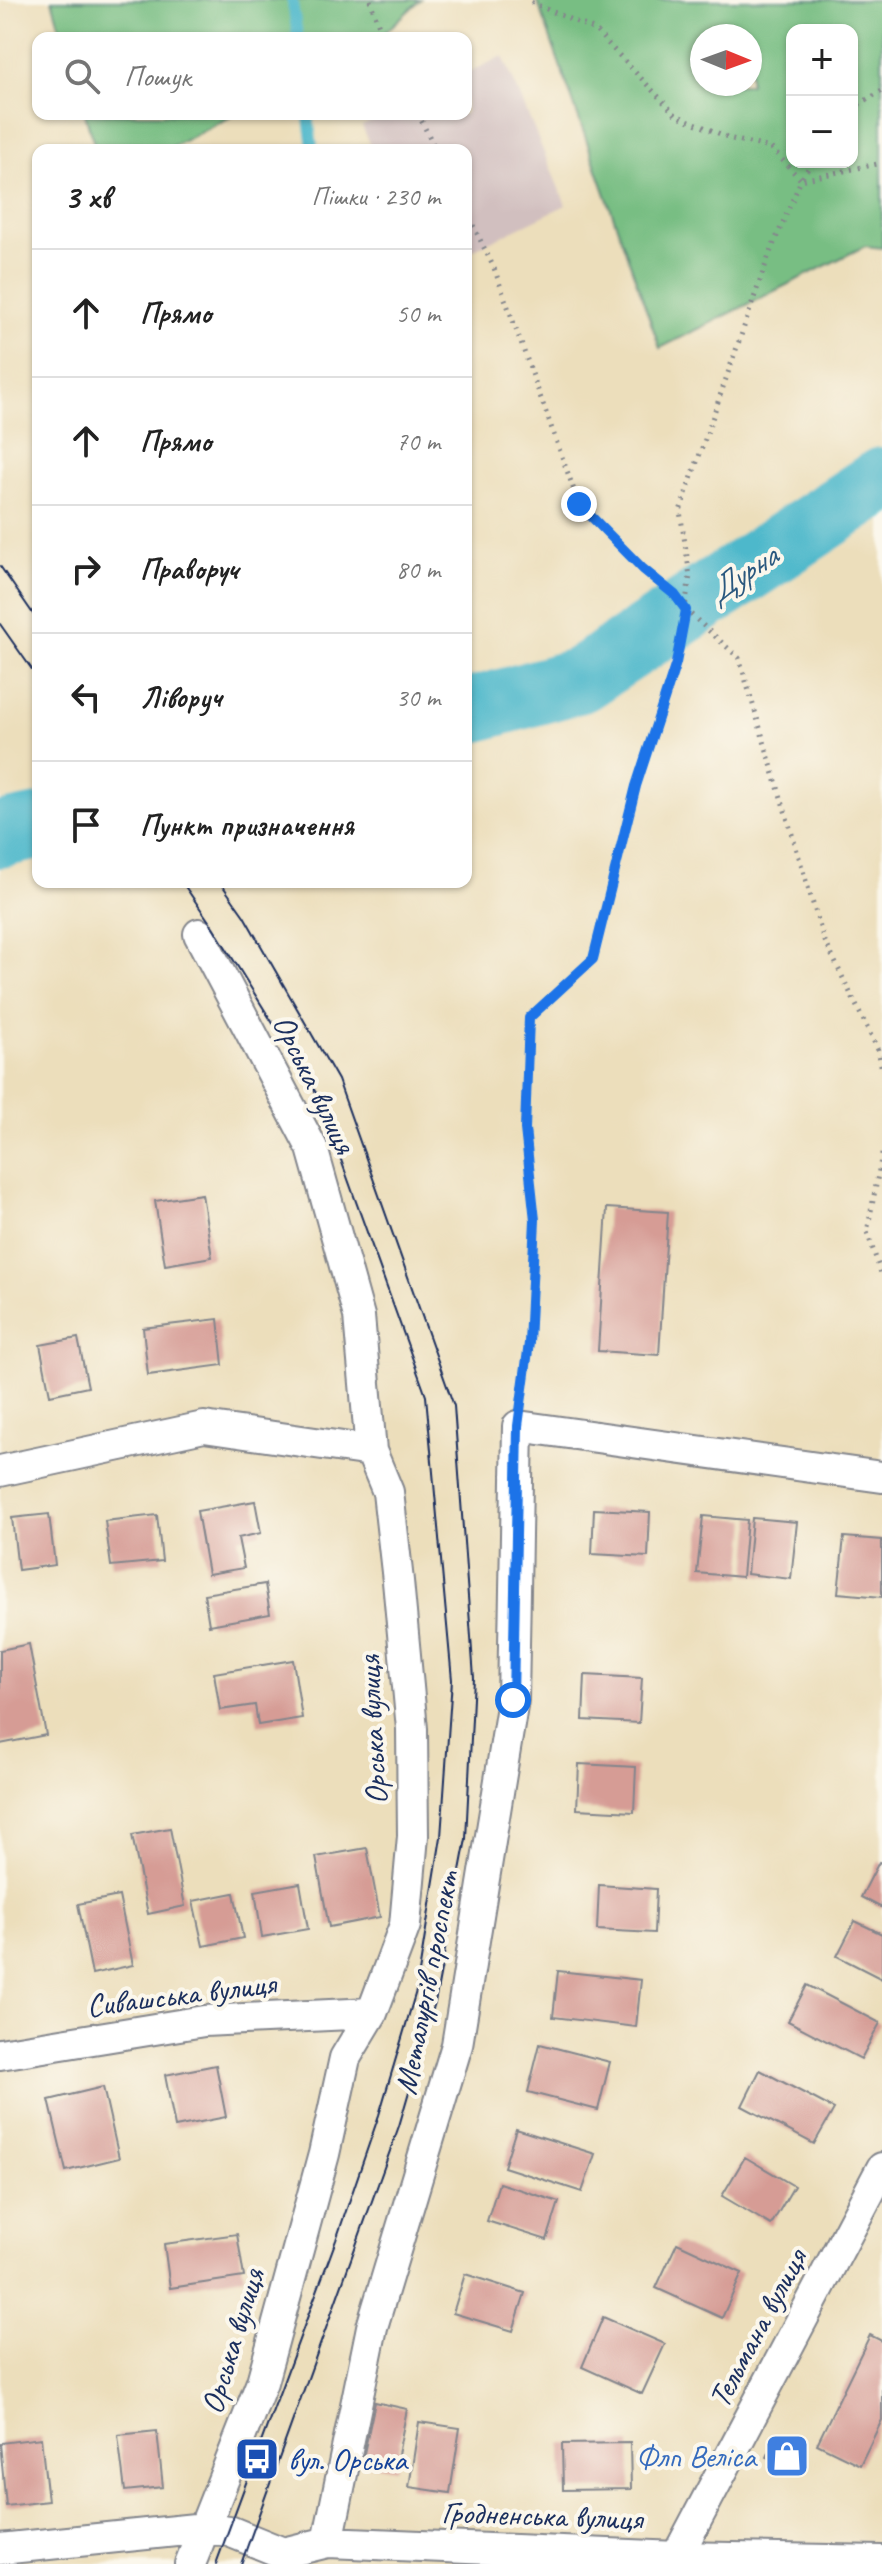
<!DOCTYPE html>
<html lang="uk">
<meta charset="utf-8">
<style>
body{margin:0;font-family:Caveat,sans-serif;background:#f6f6f6;color:#222}
.controls{position:absolute;right:24px;top:24px;display:grid;overflow:hidden;border-radius:16px;box-shadow:0 2px 6px #0004}
.controls button{width:72px;height:72px;display:grid;place-items:center;padding:0;border:0;border-bottom:2px solid #e0e0e0;background:#fff;color:#222;font:40px sans-serif}
.compass{position:absolute;left:690px;top:24px;width:72px;height:72px;border-radius:50%;background:#fff;box-shadow:0 2px 6px #0004;rotate:91deg}
.stop{position:absolute;width:24px;height:24px;margin:-18px;border:6px solid #1a73e8;border-radius:50%;background:#fff}
.stop.end{background:#1a73e8;border-color:#fff;box-shadow:0 2px 8px #0008}
.list{margin:0;padding:0;list-style:none}
h2{display:flex;justify-content:space-between;align-items:center;height:104px;margin:0;padding:0 32px;font-size:34px}
h2 small{font-size:26px;font-weight:400;color:#767676}
.list li{display:grid;grid-template-columns:52px 1fr auto;gap:24px;align-items:center;box-sizing:border-box;height:128px;padding:0 32px;border-top:2px solid #e0e0e0}
.list b{display:block;font-size:30px;white-space:nowrap}
.list em{font-size:26px;font-style:normal;color:#767676}
.icon{flex:none;width:44px;height:44px;fill:none;stroke:currentColor;stroke-width:2;stroke-linecap:round;stroke-linejoin:round}
.map{position:relative;flex:none;width:882px;height:2564px;overflow:hidden}
.search{position:absolute;background:#fff;box-shadow:0 2px 6px #0004;left:32px;top:32px;width:440px;height:88px;display:flex;align-items:center;gap:20px;box-sizing:border-box;padding:0 28px;border-radius:16px;color:#767676;font-size:30px}
.panel{position:absolute;background:#fff;box-shadow:0 2px 6px #0004;left:32px;top:144px;width:440px;height:744px;border-radius:16px}
.map>svg:first-child{display:block}
.industrial{fill:#d1bfbf}
.forest{fill:#78be83;stroke:#4a7670;stroke-width:2;fill-rule:evenodd}
.lines{fill:none;stroke-linecap:round;stroke-linejoin:round}
.stream{stroke:#4eb8cb;stroke-width:11}
.river{stroke:#4eb8cb;stroke-width:66}
.building{fill:#d69c95}
.minor-casing{stroke:#84868c;stroke-width:34}
.path{stroke:#84868c;stroke-width:5;stroke-dasharray:2 6;stroke-linecap:butt}
.minor{stroke:#fff;stroke-width:30}
.tram{stroke:#1b2f5e;stroke-width:2}
.route{stroke:#1a73e8;stroke-width:10}
.labels{text-anchor:middle;stroke-width:8;stroke-linejoin:round;paint-order:stroke}
.street-label{font-size:32px;fill:#1b2f5e;stroke:#fbf7ec}
.shop-label{font-size:32px;fill:#366cbe;stroke:#fbf7ec;text-anchor:end}
.transit-label{font-size:32px;fill:#164399;stroke:#fbf7ec;text-anchor:start}
.water-label{font-size:34px;font-style:italic;fill:#2a587f;stroke:#fbf7ec}
</style>
<div class="map">
<svg width="882" height="2564" viewBox="0 0 882 2564">
<rect width="100%" height="100%" fill="#fbf7ec"/>
<filter id="ink" filterUnits="userSpaceOnUse"><feTurbulence type="fractalNoise" baseFrequency=".0125" numOctaves="2"/><feDisplacementMap in="SourceGraphic" scale="16" xChannelSelector="R" yChannelSelector="G"/><feConvolveMatrix kernelMatrix="1 2 1 2 8 2 1 2 1" color-interpolation-filters="sRGB"/></filter>
<filter id="wash" filterUnits="userSpaceOnUse"><feTurbulence type="fractalNoise" baseFrequency=".006" numOctaves="4" result="noise"/><feDisplacementMap in="SourceGraphic" scale="32" xChannelSelector="R" yChannelSelector="G"/><feGaussianBlur stdDeviation="1.8" result="paint"/><feColorMatrix in="noise" values="0 0 0 0 0 0 0 0 0 0 0 0 0 0 0 0 0 1.4 0 .05"/><feComposite in="paint" operator="in"/></filter>
<g filter="url(#wash)">
<rect width="100%" height="100%" fill="#ecdebb"/>
<path class="industrial" d="M503 56 566 205 466 253V150H373L362 126 386 114H466V74Z"/>
<path class="forest" d="M52 0H420L379 38H63Z
M537 0H882V248L865 246 660 348ZM792 30H852V162H792ZM750 36V84H702V36Z
M85 114H236L166 150H96Z"/>
<g class="lines">
<path class="stream" d="M292 0 298 38
M308 114 313 150"/>
<path class="river" d="M466 712 580 680 882 480
M0 835 38 827"/>
</g>
<g id="blocks">
<path class="building" d="M202 1194 212 1257 165 1265 155 1201Z
M607 1208 668 1212 659 1355 598 1351Z
M218 1319 223 1365 148 1375 143 1328Z
M78 1338 88 1387 50 1395 40 1345Z
M255 1501 261 1533 238 1538 244 1568 208 1574 197 1511Z
M594 1509 650 1512 648 1557 592 1554Z
M49 1514 55 1565 18 1570 12 1518Z
M157 1515 162 1561 111 1566 105 1521Z
M703 1516 747 1520 742 1577 697 1573Z
M752 1518 797 1522 791 1579 747 1574Z
M844 1537 882 1540V1597L838 1593Z
M265 1584 270 1614 209 1625 204 1594Z
M29 1644 46 1735 0 1744V1650Z
M293 1660 302 1718 258 1725 255 1705 220 1710 214 1673Z
M585 1675 642 1678 639 1723 583 1720Z
M579 1764 636 1767 634 1812 577 1809Z
M170 1828 185 1906 148 1914 132 1835Z
M367 1848 380 1917 329 1927 316 1857Z
M879 1862 882 1863V1908L861 1897Z
M300 1883 308 1929 262 1937 255 1891Z
M599 1885 656 1889 654 1933 597 1930Z
M234 1893 243 1938 203 1946 193 1901Z
M119 1896 133 1965 92 1974 78 1904Z
M855 1921 882 1934V1979L837 1956Z
M558 1971 641 1980 636 2027 553 2017Z
M807 1985 880 2023 861 2059 788 2021Z
M540 2044 610 2062 598 2110 528 2092Z
M216 2065 226 2117 175 2127 165 2075Z
M760 2070 834 2109 814 2144 742 2106Z
M103 2087 119 2158 66 2171 49 2100Z
M516 2129 595 2154 582 2192 504 2167Z
M745 2157 794 2186 771 2225 722 2196Z
M499 2183 559 2202 547 2240 487 2221Z
M237 2234 244 2277 170 2288 164 2244Z
M677 2243 742 2273 722 2318 656 2288Z
M465 2274 525 2293 513 2331 453 2313Z
M603 2317 665 2344 642 2394 582 2367Z
M870 2335 882 2341V2420L860 2465 817 2444Z
M375 2402 407 2409 395 2469 362 2463Z
M419 2422 460 2428 450 2493 409 2487Z
M157 2431 163 2487 125 2491 118 2435Z
M41 2438 48 2501 6 2506 0 2443Z
M776 2438 802 2450 793 2470 767 2457Z
M630 2443 631 2489 563 2490 562 2444Z"/>
</g>
</g>
<g filter="url(#ink)">
<use href="#blocks" fill-opacity="0" stroke="#84868c" stroke-width="2"/>
<g class="lines">
<g class="minor-casing">
<path id="minor" d="M0 1471 204 1427 371 1451
M0 2054 204 2021 372 2013
M328 2542 372 2327 457 2045 513 1700 518 1426 882 1477
M0 2549 205 2528 229 2531 283 2553 328 2542 677 2557 882 2561
M190 2564 262 2382 324 2154 345 2058 372 2013 405 1925 413 1836 412 1729 398 1581 388 1492 371 1451 359 1316 312 1148 199 934
M673 2564 882 2168"/>
</g>
<path class="path" d="M370 0 383 38
M852 108 882 91
M418 114 436 150
M812 162 801 180 882 163
M466 211 494 268 579 504 643 569 675 595 686 610 739 658 823 937 878 1050 882 1070
M882 1154 867 1232 882 1276
M522 1394 529 1343 535 1220 525 1129 529 1018 593 959 636 786 676 663 690 576 680 511 769 255 801 180 771 148 732 139 676 115 595 30 526 0"/>
<use href="#minor" class="minor"/>
<path class="tram" d="M0 566 38 621
M0 624 38 678
M182 882 215 930 318 1096 426 1396 452 1680 441 1837 416 1991 379 2115 336 2240 216 2564
M220 882 244 916 338 1080 454 1406 474 1678 466 1839 435 2002 399 2126 241 2564"/>
</g>
</g>
<g class="lines" filter="url(#ink)">
<path class="route" d="M513 1700 518 1426 529 1343 535 1220 525 1129 529 1018 593 959 636 786 676 663 686 610 675 595 643 569 579 504"/>
</g>
<defs>
<g id="shop-square" transform="scale(2.3)"><rect x="-9" y="-9" width="18" height="18" rx="4" fill="#3f7fe0" stroke="#fbf7ec"/><path d="M-5-2.5h2.3a2.7 3.5 0 0 1 5.4 0H5L5.5 6h-11ZM-1.5-2.5h3a1.5 2.3 0 0 0-3 0Z" fill="#fff"/></g>
<g id="bus-square" transform="scale(2.3)"><rect x="-9" y="-9" width="18" height="18" rx="4" fill="#1a4fb4" stroke="#fbf7ec"/><path d="M-5-6H5V4H4V6H2V4H-2V6H-4V4H-5ZM-3.5-4V0h7V-4ZM-3.5 1.2v1.5H-2V1.2ZM2 1.2v1.5H3.5V1.2Z" fill="#fff"/></g>
</defs>
<g fill-rule="evenodd">
<use href="#shop-square" x="787" y="2456"/>
<use href="#bus-square" x="257" y="2459"/>
</g>
<g class="labels">
<g class="street-label">
<text transform="translate(315 1084) rotate(64)" y="11">Орська вулиця</text>
<text transform="translate(372 1730) rotate(-93)" y="11">Орська вулиця</text>
<text transform="translate(426 1983) rotate(-79)" y="11">Металургів проспект</text>
<text transform="translate(181 1994) rotate(-7)" y="11">Сивашська вулиця</text>
<text transform="translate(757 2328) rotate(-62)" y="11">Тельмана вулиця</text>
<text transform="translate(232 2341) rotate(-73)" y="11">Орська вулиця</text>
<text transform="translate(542 2515) rotate(2)" y="11">Гродненська вулиця</text>
</g>
<g class="shop-label">
<text x="756" y="2467">Флп Веліса</text>
</g>
<g class="transit-label">
<text x="288" y="2470">вул. Орська</text>
</g>
<g class="water-label">
<text transform="translate(742 573) rotate(-34)" y="12">Дурна</text>
</g>
</g>
</svg>
<div class="controls">
<button>+</button>
<button>−</button>
</div>
<svg class="compass" viewBox="-18 -18 36 36"><path d="M0-13l5 13h-10z" fill="#e53935"/><path d="M0 13l5-13h-10z" fill="#767676"/></svg>
<div class="stop" style="left:513px;top:1700px"></div>
<div class="stop end" style="left:579px;top:504px"></div>
<div class="search"><svg class="icon" aria-label="search" viewBox="0 0 24 24"><circle cx="10" cy="10" r="6"/><path d="M15 15l6 6"/></svg>Пошук</div>
<section class="panel">
<h2>3 хв<small>Пішки · 230 m</small></h2>
<ul class="list">
<li><svg class="icon" aria-label="ahead" viewBox="0 0 24 24"><path d="M12 20V5M6 11l6-6 6 6"/></svg><div><b>Прямо</b></div><em>50 m</em></li>
<li><svg class="icon" aria-label="ahead" viewBox="0 0 24 24"><path d="M12 20V5M6 11l6-6 6 6"/></svg><div><b>Прямо</b></div><em>70 m</em></li>
<li><svg class="icon" aria-label="right" viewBox="0 0 24 24"><path d="M7 20v-9h11M14 6l5 5-5 5"/></svg><div><b>Праворуч</b></div><em>80 m</em></li>
<li><svg class="icon" aria-label="left" viewBox="0 0 24 24"><path d="M17 20v-9H6M10 6l-5 5 5 5"/></svg><div><b>Ліворуч</b></div><em>30 m</em></li>
<li><svg class="icon" aria-label="arrive" viewBox="0 0 24 24"><path d="M6 21V4h12l-3 4 3 4H6"/></svg><div><b>Пункт призначення</b></div></li>
</ul>
</section>
</div>
